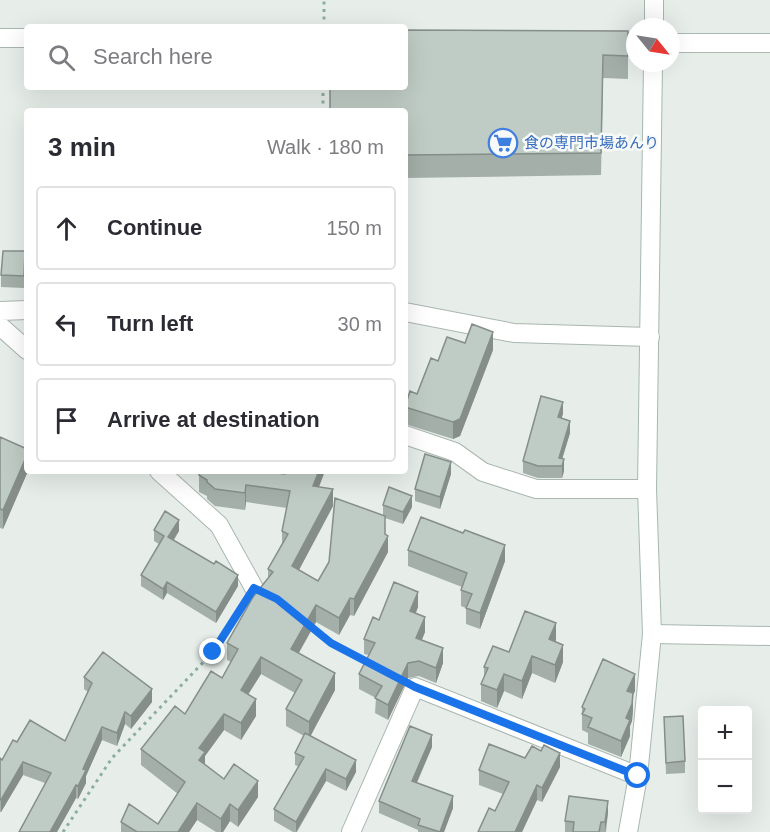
<!DOCTYPE html>
<meta charset="utf-8">
<style>
body{margin:0;font-family:Arial,"Noto Sans JP",sans-serif;background:#f7f7f7;color:#2b2b33}
.controls{position:absolute;right:18px;bottom:18px;display:grid;overflow:hidden;border-radius:6px;box-shadow:0 6px 24px #0002}
.controls button{width:54px;height:54px;display:grid;place-items:center;padding:0;border:0;border-bottom:2px solid #e1e1e2;background:#fff;color:#2b2b33;font:30px sans-serif}
.compass{position:absolute;left:626px;top:18px;width:54px;height:54px;border-radius:50%;background:#fff;box-shadow:0 6px 24px #0002;rotate:120deg}
.stop{position:absolute;width:18px;height:18px;margin:-14px;border:4px solid #1a73e8;border-radius:50%;background:#fff}
.stop.end{background:#1a73e8;border-color:#fff;box-shadow:0 2px 6px #0008}
.list{margin:0;padding:0;list-style:none}
h2{display:flex;justify-content:space-between;align-items:center;height:78px;margin:0;padding:0 24px;font-size:26px}
h2 small{font-size:20px;font-weight:400;color:#7c7c81}
.list li{display:grid;grid-template-columns:39px 1fr auto;gap:18px;align-items:center;box-sizing:border-box;height:84px;margin:0 12px 12px;padding:0 12px;border:2px solid #e1e1e2;border-radius:6px}
.list b{display:block;font-size:22px;white-space:nowrap}
.list em{font-size:20px;font-style:normal;color:#7c7c81}
.icon{flex:none;width:33px;height:33px;fill:none;stroke:currentColor;stroke-width:2;stroke-linecap:round;stroke-linejoin:round}
.map{position:relative;flex:none;width:770px;height:832px;overflow:hidden}
.search{position:absolute;background:#fff;box-shadow:0 6px 24px #0002;left:24px;top:24px;width:384px;height:66px;display:flex;align-items:center;gap:15px;box-sizing:border-box;padding:0 21px;border-radius:6px;color:#7c7c81;font-size:22px}
.panel{position:absolute;background:#fff;box-shadow:0 6px 24px #0002;left:24px;top:108px;width:384px;height:366px;border-radius:6px}
.map>svg:first-child{display:block}
.lines{fill:none;stroke-linecap:round;stroke-linejoin:round}
.street-casing{stroke:#aab6b0;stroke-width:20}
.secondary-casing{stroke:#a6b8af;stroke-width:20}
.path{stroke:#8bae9d;stroke-width:3;stroke-dasharray:3 4.5;stroke-linecap:butt}
.street{stroke:#fff;stroke-width:18}
.secondary{stroke:#fff;stroke-width:18}
.wall{fill:#a4afa9}
.shaded-wall{fill:#868e8a}
.building{fill:#bfcbc5;stroke:#868e8a;stroke-width:1.5}
.route{stroke:#1a73e8;stroke-width:8}
.labels{text-anchor:middle;stroke-width:5;stroke-linejoin:round;paint-order:stroke}
.shop-label{font-size:15px;fill:#366cbe;stroke:#f7faf8;text-anchor:start}
</style>
<div class="map">
<svg width="770" height="832" viewBox="0 0 770 832">
<rect width="100%" height="100%" fill="#e7eeea"/>
<g class="lines">
<g class="street-casing">
<path id="street" d="M0 38H27
M604 42H635
M671 43H770
M0 311 27 310
M405 312 514 333 650 337
M0 326 27 350
M405 435 455 452 483 472 536 489H647
M159 471 219 525 254 588
M652 634 770 636
M351 832 415 687 638 776"/>
</g>
<g class="secondary-casing">
<path id="secondary" d="M654 27V0
M628 832 638 776 652 634 647 489 653 63"/>
</g>
<path class="path" d="M324 27V0
M323 111V87
M311 627 331 643 368 663
M63 832 112 758 213 652 245 601"/>
<use href="#street" class="street"/>
<use href="#secondary" class="secondary"/>
</g>
<path class="wall" d="M628 31V79L603 78 601 175 405 178V111Z
M25 263 24 288 1 287V275Z
M465 343 493 350 460 436 453 439 405 424V404L417 394 438 361Z
M563 414 561 418 570 433 562 459 564 471 562 478H538L523 473V461Z
M0 437 27 471H28L3 529 0 528Z
M199 471 319 487 333 506 299 570 318 581 383 515V505L412 507 403 524 385 518V534L388 552 354 616 350 615 339 635 316 622 299 653 335 690 310 736 356 772 346 791 326 781 297 832H293L274 821V809L299 767 295 765V753L304 736 286 726V709L295 693 261 674 248 694 256 716 241 740 224 730 205 756V765L224 779 258 797 238 827 230 821 223 832H216L197 820 189 832H121V822L158 824 178 794 141 765V749L185 714 222 678 231 662 227 660V643L268 578V569L282 543V531L287 508 246 502 245 510 215 506 207 499V496L199 492Z
M451 474 440 509 415 501V489Z
M154 530 179 531 174 540 238 586 216 623 167 593 163 600 141 586V575L159 544 154 541Z
M408 550 505 561 480 629 466 624V608L461 606V590L462 587 408 566Z
M418 607 416 613 425 632 422 640 443 663 436 683 419 676 408 678 388 720 375 713 376 698 359 689V674L369 655 364 654V639L379 620Z
M556 640 555 641 563 662 555 683 532 673 522 699 504 691 497 708 481 701V684L484 678V667L509 652Z
M84 677 152 702 131 729 125 724 117 746 102 740 86 776V783L78 799 76 798 57 832H19L45 783 23 775 1 812H0V758L2 760 17 742 65 741 88 692 84 689Z
M635 691 633 695V710L632 721 630 726V736L621 757 588 744V733L582 730V707Z
M664 717 685 761V773L666 774Z
M432 747 417 783 453 808 444 832H418V830L379 813V801Z
M525 758 560 767 542 802 537 800 522 832H478L495 811 503 794 479 785V770Z
M608 813 606 832H565V821Z"/>
<path class="shaded-wall" d="M493 332V350L460 436 453 439V422Z
M563 402V414L558 429V417Z
M570 421V433L560 466 559 458Z
M27 455V471H28L3 529V510Z
M564 459V471L562 478V466Z
M451 462V474L440 509V497Z
M319 471H325L313 503V486Z
M246 485V502L245 510V493Z
M333 489V506L292 583V566Z
M412 496V507L403 524V512Z
M179 520V531L168 548V537Z
M388 536V552L354 616V599Z
M505 545V561L480 629V613Z
M238 575V586L216 623V612Z
M167 582V593L163 600V589Z
M418 592V607L410 626V611Z
M350 598V615L339 635V618Z
M316 605V622L291 666V649Z
M425 617V632L416 653V638Z
M556 623V640L549 657V639Z
M563 645V662L555 683V665Z
M443 648V663L436 683V668Z
M532 656V673L522 699V681Z
M261 657V674L241 706V690Z
M408 663V678L388 720V705Z
M335 673V690L309 739V722Z
M504 674V691L497 708V690Z
M635 674V691L633 695V710L632 721 630 726V736L621 757V741L627 691Z
M152 689V702L131 729V716Z
M256 699V716L241 740V723Z
M125 712V724L117 746V733Z
M224 714V730L205 756V769L199 777V748Z
M102 727V740L86 776V783L78 799V786L83 769Z
M432 735V747L412 793V781Z
M560 753V767L542 802V788Z
M356 760V772L346 791V779Z
M23 762V775L1 812V800Z
M326 769V781L296 832V822Z
M258 781V797L238 827V810Z
M76 785V798L57 832H50Z
M537 785V800L522 832H515Z
M453 796V808L444 832H440Z
M608 801V813L605 832V822Z
M197 803V820L189 832H178Z
M230 804V821L223 832H221V819Z"/>
<path class="building" d="M331 26H398L399 27H331Z
M405 30 628 31V56L603 55 601 153 405 155V111H330V87H405Z
M3 251H25L24 276 1 275Z
M472 324 493 332 460 419 453 422 405 407 410 391 417 394 431 358 438 361 447 337 465 343Z
M541 396 563 402 558 417 570 421 559 458 564 459 562 466H538L523 461Z
M0 437 27 449V455L3 510 0 509Z
M425 454 451 462 440 497 415 489Z
M199 471H260L285 474 286 471H319L313 486 333 489 292 566 318 581 329 562 335 498 385 516V534L388 536 354 599 350 598 339 618 316 605 291 649 335 673 309 722 286 709 302 680 261 657 241 690 256 699 241 723 224 714 199 748 205 752 199 760 224 779 234 764 258 781 238 810 230 804 221 819 197 803 178 832H137L121 822 129 804 158 824 185 782 141 749 175 706 185 714 211 671 222 678 238 649 227 643 253 597 273 572 268 569 288 534 282 531 290 491 246 485 245 493 215 489 207 482V480L199 475Z
M389 487 412 496 403 512 383 505Z
M165 511 179 520 168 537 214 564 216 561 238 575 216 612 167 582 163 589 141 575 164 536 154 530Z
M421 517 463 533 465 530 505 545 480 613 466 608 472 594 461 590 467 573 408 550Z
M394 582 418 592 410 611 425 617 416 638 443 648 436 668 419 661 408 663 388 705 375 698 382 686 359 674 375 643 364 639 373 617 379 620Z
M525 611 556 623 549 639 563 645 555 665 532 656 522 681 504 674 497 690 481 684 488 668 484 667 493 646 509 652Z
M103 652 152 689 131 716 125 712 117 733 102 727 83 769 86 770 78 786 76 785 50 832H19L51 773 23 762 1 800 0 799V758L2 760 13 740 17 742 30 720 65 741 92 683 84 677Z
M603 659 635 674 627 691 633 693 632 704 626 718 630 720 621 741 588 727 592 718 582 714 585 709 582 707Z
M683 716 685 761 666 763 664 717Z
M410 726 432 735 412 781 453 796 440 832 418 825 420 819 379 801Z
M305 733 356 760 346 779 326 769 296 822 274 809 304 757 295 753Z
M489 744 525 758 532 746 541 751 544 745 560 753 542 788 537 785 515 832H478L489 808 495 811 509 782 479 770Z
M569 796 608 801 605 822H601L599 832H573L574 822 565 821Z"/>
<g class="lines">
<path class="route" d="M213 652 254 588 277 599 331 643 415 687 638 776"/>
</g>
<defs>
<g id="supermarket-ring" transform="scale(1.5)"><circle r="9.5" fill="#f7faf8" stroke="#3f7fe0" stroke-width="1.5"/><path d="M-6-5.5h2.5l.6 2H6L4.5 2H-2.5L-4.4-4H-6ZM-1.5 3.2a1.3 1.3 0 1 0 .1 0ZM3 3.2a1.3 1.3 0 1 0 .1 0Z" fill="#3f7fe0"/></g>
</defs>
<g fill-rule="evenodd">
<use href="#supermarket-ring" x="503" y="143"/>
</g>
<g class="labels">
<g class="shop-label">
<text x="524" y="148">食の専門市場あんり</text>
</g>
</g>
</svg>
<div class="controls">
<button>+</button>
<button>−</button>
</div>
<svg class="compass" viewBox="-18 -18 36 36"><path d="M0-13l5 13h-10z" fill="#e53935"/><path d="M0 13l5-13h-10z" fill="#7c7c81"/></svg>
<div class="stop" style="left:638px;top:776px"></div>
<div class="stop end" style="left:213px;top:652px"></div>
<div class="search"><svg class="icon" aria-label="search" viewBox="0 0 24 24"><circle cx="10" cy="10" r="6"/><path d="M15 15l6 6"/></svg>Search here</div>
<section class="panel">
<h2>3 min<small>Walk · 180 m</small></h2>
<ul class="list">
<li><svg class="icon" aria-label="ahead" viewBox="0 0 24 24"><path d="M12 20V5M6 11l6-6 6 6"/></svg><div><b>Continue</b></div><em>150 m</em></li>
<li><svg class="icon" aria-label="left" viewBox="0 0 24 24"><path d="M17 20v-9H6M10 6l-5 5 5 5"/></svg><div><b>Turn left</b></div><em>30 m</em></li>
<li><svg class="icon" aria-label="arrive" viewBox="0 0 24 24"><path d="M6 21V4h12l-3 4 3 4H6"/></svg><div><b>Arrive at destination</b></div></li>
</ul>
</section>
</div>
